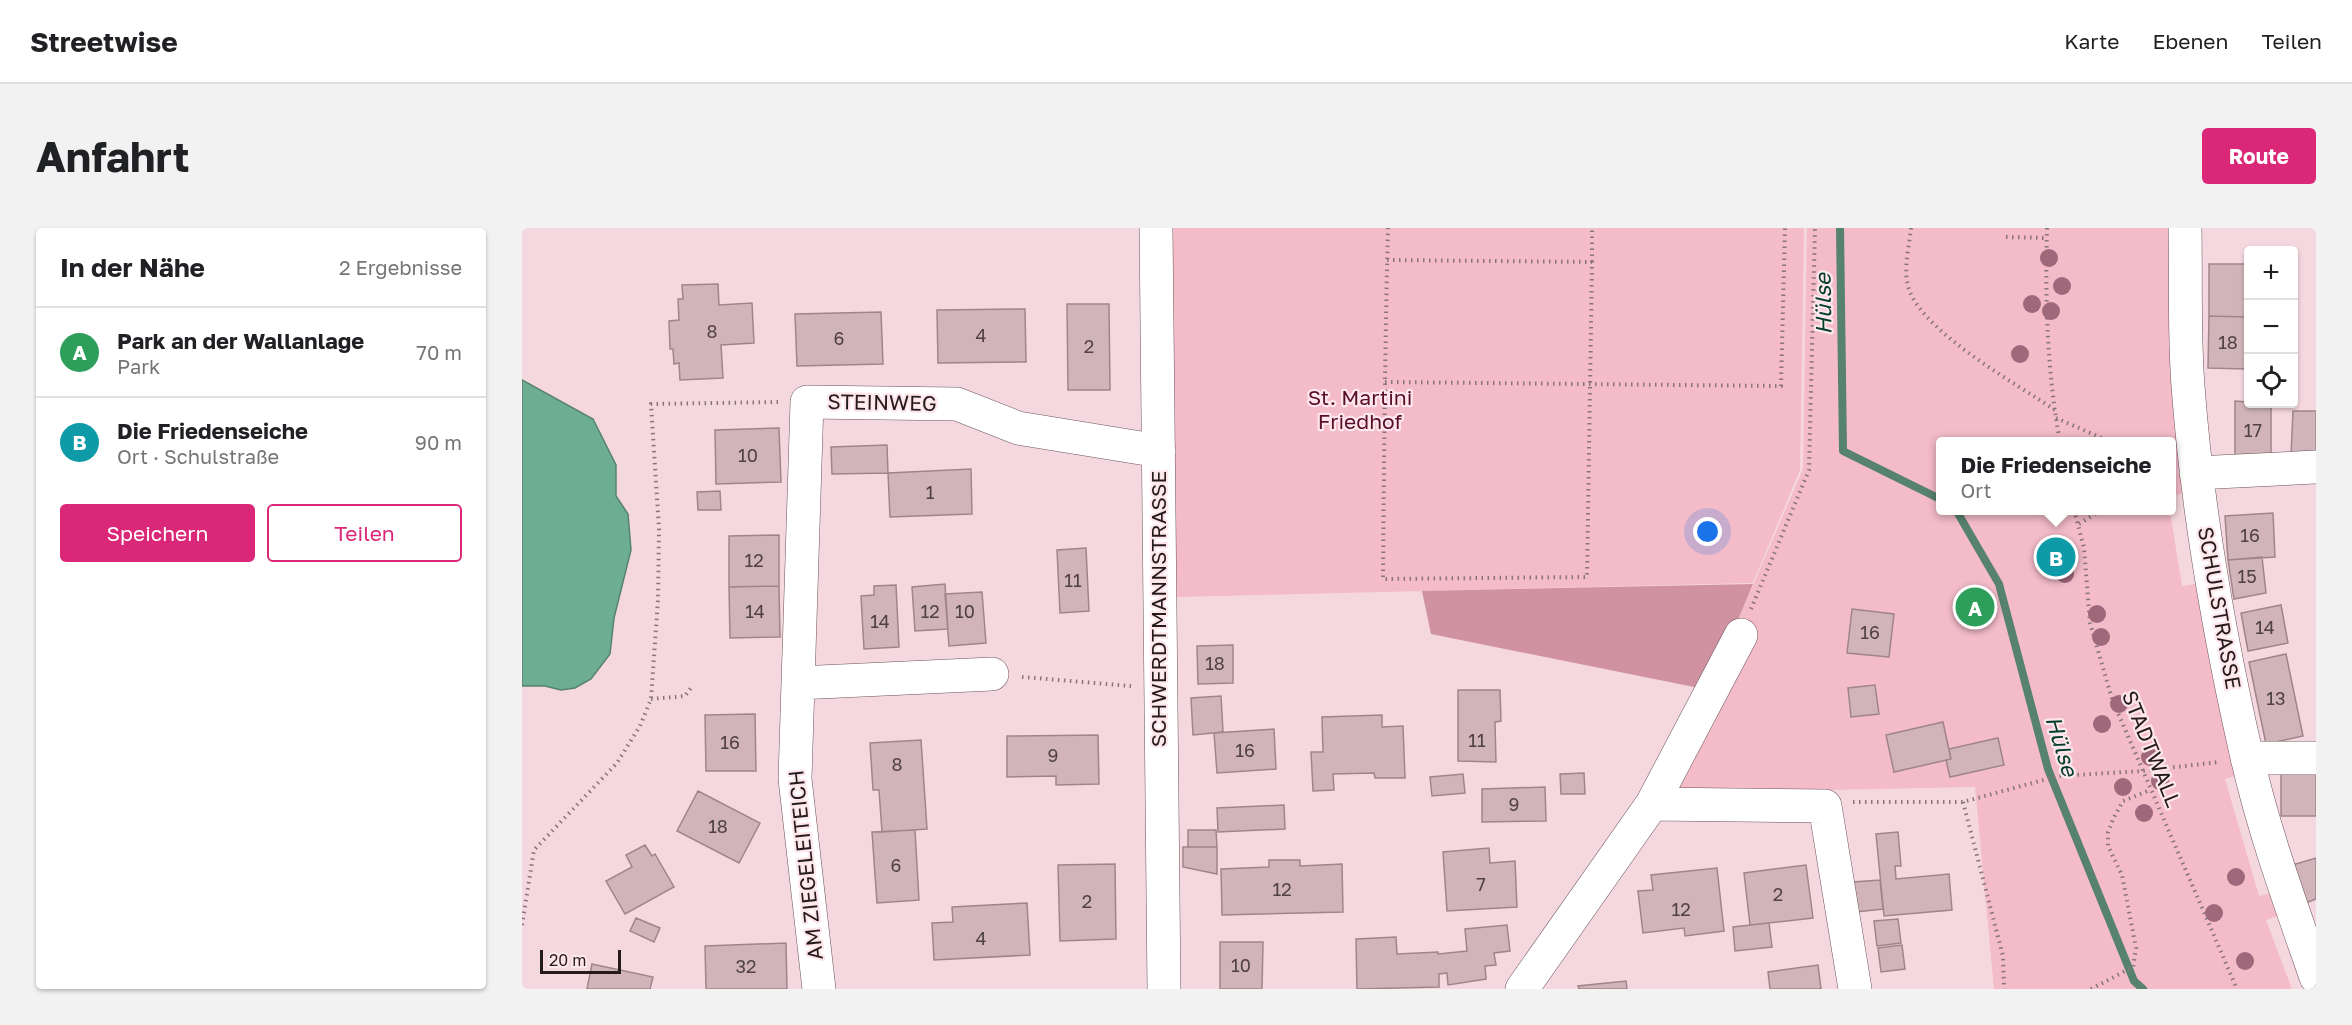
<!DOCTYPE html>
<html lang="de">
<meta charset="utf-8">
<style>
body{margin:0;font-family:"Golos Text",sans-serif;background:#f2f2f2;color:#202124}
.controls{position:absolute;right:18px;top:18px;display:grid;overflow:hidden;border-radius:6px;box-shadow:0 2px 4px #0004}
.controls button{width:54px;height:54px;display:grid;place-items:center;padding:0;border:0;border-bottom:2px solid #e0e0e0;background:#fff;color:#202124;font:30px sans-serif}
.scale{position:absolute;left:18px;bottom:15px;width:81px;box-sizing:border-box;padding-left:6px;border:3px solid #251b1d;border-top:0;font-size:16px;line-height:21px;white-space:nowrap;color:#251b1d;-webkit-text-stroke:4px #fee7ec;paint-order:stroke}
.you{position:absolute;left:1186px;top:304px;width:21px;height:21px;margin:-15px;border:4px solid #fff;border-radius:50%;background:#1a73e8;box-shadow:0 0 0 9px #1a73e833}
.badge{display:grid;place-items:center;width:39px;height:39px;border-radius:50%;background:#db2777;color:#fff;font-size:20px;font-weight:700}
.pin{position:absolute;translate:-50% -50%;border:3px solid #fff;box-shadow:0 2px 6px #0006}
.popup{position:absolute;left:1414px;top:209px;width:240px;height:78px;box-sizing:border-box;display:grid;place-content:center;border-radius:6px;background:#fff;filter:drop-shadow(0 2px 4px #0005);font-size:20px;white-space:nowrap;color:#757577}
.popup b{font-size:22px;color:#202124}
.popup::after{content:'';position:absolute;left:50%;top:100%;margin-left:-12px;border:12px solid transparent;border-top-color:#fff}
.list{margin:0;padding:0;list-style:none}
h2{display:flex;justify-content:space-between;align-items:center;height:78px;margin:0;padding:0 24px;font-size:26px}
h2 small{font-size:20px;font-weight:400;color:#757577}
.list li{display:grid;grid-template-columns:39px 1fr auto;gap:18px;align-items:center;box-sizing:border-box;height:90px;padding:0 24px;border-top:2px solid #e0e0e0}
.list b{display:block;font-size:22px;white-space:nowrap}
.list p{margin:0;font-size:20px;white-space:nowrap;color:#757577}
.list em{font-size:20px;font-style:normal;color:#757577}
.actions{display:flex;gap:12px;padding:18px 24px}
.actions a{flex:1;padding:14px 0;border:2px solid #db2777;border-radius:6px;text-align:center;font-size:21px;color:#db2777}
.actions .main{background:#db2777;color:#fff}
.icon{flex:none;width:33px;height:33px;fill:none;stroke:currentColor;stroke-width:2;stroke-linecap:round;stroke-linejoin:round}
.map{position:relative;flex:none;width:1794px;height:761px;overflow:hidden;border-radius:6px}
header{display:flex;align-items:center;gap:36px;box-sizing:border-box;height:84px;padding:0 30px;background:#fff;border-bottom:2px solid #e0e0e0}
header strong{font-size:28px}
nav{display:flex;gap:33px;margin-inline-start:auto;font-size:21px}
.intro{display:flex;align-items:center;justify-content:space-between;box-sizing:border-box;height:144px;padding:0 36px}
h1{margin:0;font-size:42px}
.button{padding:15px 27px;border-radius:6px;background:#db2777;color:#fff;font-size:21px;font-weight:700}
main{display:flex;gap:36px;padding:0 36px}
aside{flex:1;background:#fff;border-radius:6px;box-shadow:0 2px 4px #0004}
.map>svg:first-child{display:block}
.green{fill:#f4bbc9}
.forest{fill:#d091a1}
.water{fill:#6dae92;stroke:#57826f;stroke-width:1.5}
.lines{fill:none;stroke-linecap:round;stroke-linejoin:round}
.stream{stroke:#57826f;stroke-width:8}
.building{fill:#d0b4ba;stroke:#9f858b;stroke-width:1.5}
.minor-casing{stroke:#6b5358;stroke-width:34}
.path{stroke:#88757a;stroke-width:4;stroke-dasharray:1.5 4.5;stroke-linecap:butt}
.minor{stroke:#fff;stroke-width:33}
.tree{fill:#9f687b}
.labels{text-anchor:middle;stroke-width:4.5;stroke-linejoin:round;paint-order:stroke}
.number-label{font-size:18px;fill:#504144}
.park-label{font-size:21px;fill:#580d2a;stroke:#fee7ec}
.street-label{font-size:21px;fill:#251b1d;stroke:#fee7ec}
.water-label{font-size:22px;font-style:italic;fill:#023c2a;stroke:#fee7ec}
</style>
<header>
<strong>Streetwise</strong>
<nav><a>Karte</a><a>Ebenen</a><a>Teilen</a></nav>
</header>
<div class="intro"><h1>Anfahrt</h1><a class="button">Route</a></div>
<main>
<aside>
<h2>In der Nähe<small>2 Ergebnisse</small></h2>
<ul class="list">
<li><span class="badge" style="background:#2e9e5b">A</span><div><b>Park an der Wallanlage</b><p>Park</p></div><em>70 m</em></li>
<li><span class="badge" style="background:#0f9aa8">B</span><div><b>Die Friedenseiche</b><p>Ort · Schulstraße</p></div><em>90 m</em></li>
</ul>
<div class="actions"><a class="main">Speichern</a><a>Teilen</a></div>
</aside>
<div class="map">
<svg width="1794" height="761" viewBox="0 0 1794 761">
<rect width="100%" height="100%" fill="#f5d8df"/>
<path class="green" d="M647 0H1282L1278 242 1231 355 652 369Z
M1285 0H1657L1665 265 1650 268 1649 214H1418V282L1648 283 1660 358 1680 355 1719 546 1703 551 1737 668 1754 664 1761 686 1744 692 1770 761H1472L1453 559 1153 565 1213 399 1281 241Z"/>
<path class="forest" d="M1231 356 1213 399 1182 461 909 406 900 363Z"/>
<path class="water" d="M0 152 71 191 94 237V268L106 286 109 322 92 390 88 426 69 451 53 460 39 462 23 458H0Z"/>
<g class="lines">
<path class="stream" d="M1318 0 1321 223 1418 271
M1434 282 1477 356 1526 541 1612 753 1621 761"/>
</g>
<path class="building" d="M1687 36H1726V89L1687 88Z
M196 56 197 77 230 75 232 115 199 117 201 150 158 152 157 135 152 136 151 121H148L147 93 157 92 156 71H161L160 57Z
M545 76H587L588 162H546Z
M503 81 504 134 416 135 415 82Z
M359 84 361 136 275 138 273 86Z
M1687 88 1725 89 1724 141 1686 140Z
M1713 173 1749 176V231H1713Z
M1771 183H1794V229L1769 227Z
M257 200 259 254 194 256 193 202Z
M365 217 366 245 310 246 309 219Z
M449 241 450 286 368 289 366 245Z
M198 263 199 282H176L175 264Z
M1751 285 1753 329 1706 332 1703 288Z
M257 307V358L207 359V308Z
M564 320 567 383 538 385 535 322Z
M1740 329 1744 365 1712 371 1706 332Z
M423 356 426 401 393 403 390 359Z
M374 357 377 419 342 421 339 368 352 367V358Z
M257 358 258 409 208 410 207 359Z
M460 364 464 415 427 418 423 366Z
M1759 377 1766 415 1726 423 1719 385Z
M1330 381 1372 386 1367 429 1325 425Z
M711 417V455L676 456 675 418Z
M1764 426 1781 508 1744 516 1727 434Z
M1353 457 1357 486 1329 489 1326 460Z
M936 462H978L979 493 973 494 974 534 936 533Z
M699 468 701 504 671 507 669 470Z
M233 486 234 543H184L183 487Z
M860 487V499L881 498 883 550H853L852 545 811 546 812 562 791 563 789 524H801L800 489Z
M1421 494 1429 531 1372 544 1364 507Z
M752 501 754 541 695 545 692 505Z
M576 507 577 556 534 557V548L485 549V508Z
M1476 510 1482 537 1428 549 1424 532 1429 531 1427 521Z
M399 512 405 601 360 604 357 562H351L348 515Z
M1794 537V588H1759V538Z
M1062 545 1063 566H1039L1038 546Z
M941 546 943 565 910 568 908 549Z
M1023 559 1024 593 960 594V561Z
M176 563 238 595 217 635 155 603Z
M762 577 763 601 696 604 695 580Z
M393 602 397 672 355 675 350 604Z
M666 602H694L695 619H666Z
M1376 604 1379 638H1373L1374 651 1427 646 1430 682 1362 688 1354 606Z
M123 617 130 628 133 626 152 659 103 686 84 653 110 639 104 627Z
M661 619H695V646L661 639Z
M967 620 968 635 993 633 995 679 925 683 921 624Z
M1794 630V671L1779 677 1767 638Z
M747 632H778V638L820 636 821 684 700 687 699 641 747 639Z
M593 636 594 711 538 713 536 637Z
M1284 637 1291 690 1228 697 1222 645Z
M1195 640 1202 703 1163 708 1162 700 1121 705 1116 663 1131 662 1129 647Z
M1358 652 1361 681 1334 684 1331 654Z
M505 675 508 727 412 732 410 695 431 694 430 679Z
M114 690 138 700 132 714 108 703Z
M1376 691 1379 715 1355 718 1352 693Z
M1247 695 1250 719 1213 723 1211 699Z
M985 697 988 723 972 725 974 737 963 738 964 751 926 757 925 745 917 746V759L835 761 834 711 874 709 875 726 916 724V726L945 723 943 701Z
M698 714H741L740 761H698Z
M264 715 265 761H184L183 718Z
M1380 717 1383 741 1359 744 1356 720Z
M70 736 131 749 128 761H65Z
M1296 737 1299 761H1248L1246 744Z
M1104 753 1105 761H1057L1056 758Z"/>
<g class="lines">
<g class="minor-casing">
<path id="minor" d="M634 0 642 761
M1663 0C1664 53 1662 106 1666 158 1675 279 1698 411 1725 529 1742 604 1769 677 1794 749
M1674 245 1794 239
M276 455 285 174 435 176 496 200 637 223
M1725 530H1794
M1130 576 1303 578 1333 761
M297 761 273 551 276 455 470 446
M1000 761 1130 576 1219 407"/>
</g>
<path class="path" d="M1389 0C1387 20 1380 45 1388 64 1406 107 1493 155 1533 182
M1525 0C1523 71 1525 143 1538 214
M1484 9 1525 10
M865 32 1070 34 1065 349 861 351C862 234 863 117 866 0
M1070 34V0
M863 154 1259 158 1263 0
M1534 190 1589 214
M1552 282 1562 320 1568 395 1590 471 1715 761
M1557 296 1579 282
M1229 381 1287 242 1293 0
M500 449 609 458
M129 471 163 468 169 460
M1331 574H1441L1536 548 1620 543 1697 534
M1441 574 1481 728 1482 761
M0 697 12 622 95 535 118 498 129 471 136 372 137 301 129 176 257 174
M1569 761 1611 739 1614 720 1600 647 1586 618V604L1592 589 1601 573 1628 562"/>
<use href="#minor" class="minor"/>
</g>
<g class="tree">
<circle cx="1527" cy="30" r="9"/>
<circle cx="1540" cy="58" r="9"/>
<circle cx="1510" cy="76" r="9"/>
<circle cx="1529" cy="83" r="9"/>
<circle cx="1498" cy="126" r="9"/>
<circle cx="1543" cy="346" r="9"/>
<circle cx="1575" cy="386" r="9"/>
<circle cx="1579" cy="409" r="9"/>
<circle cx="1597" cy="476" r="9"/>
<circle cx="1580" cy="496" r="9"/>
<circle cx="1628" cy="529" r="9"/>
<circle cx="1638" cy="553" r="9"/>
<circle cx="1601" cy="559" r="9"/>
<circle cx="1622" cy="585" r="9"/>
<circle cx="1714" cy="649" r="9"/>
<circle cx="1692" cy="685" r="9"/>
<circle cx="1723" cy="733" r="9"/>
</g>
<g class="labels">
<g class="number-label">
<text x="190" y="110">8</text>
<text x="459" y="114">4</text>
<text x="317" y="117">6</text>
<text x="1706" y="121">18</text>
<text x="567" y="125">2</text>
<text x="1731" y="209">17</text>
<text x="226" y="234">10</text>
<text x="408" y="271">1</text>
<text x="1728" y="314">16</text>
<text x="232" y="339">12</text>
<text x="1725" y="355">15</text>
<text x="551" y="359">11</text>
<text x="233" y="390">14</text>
<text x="408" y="390">12</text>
<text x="443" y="390">10</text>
<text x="358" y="400">14</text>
<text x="1743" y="406">14</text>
<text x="1348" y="411">16</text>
<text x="693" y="442">18</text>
<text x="1754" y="477">13</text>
<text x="955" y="519">11</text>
<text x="208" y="521">16</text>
<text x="723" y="529">16</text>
<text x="531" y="534">9</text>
<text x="375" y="543">8</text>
<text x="992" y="583">9</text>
<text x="196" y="605">18</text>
<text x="374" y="644">6</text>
<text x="959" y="663">7</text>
<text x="760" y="668">12</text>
<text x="1256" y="673">2</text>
<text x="565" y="680">2</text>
<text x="1159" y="688">12</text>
<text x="459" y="717">4</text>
<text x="719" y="744">10</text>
<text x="224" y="745">32</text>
</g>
<g class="park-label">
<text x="838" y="177">St. Martini<tspan x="838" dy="24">Friedhof</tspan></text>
</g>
<g class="street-label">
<text transform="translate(360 175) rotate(1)" y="7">STEINWEG</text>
<text transform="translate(1697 380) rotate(80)" y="7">SCHULSTRASSE</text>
<text transform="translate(637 381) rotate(-90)" y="7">SCHWERDTMANNSTRASSE</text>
<text transform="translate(1629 521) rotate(68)" y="7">STADTWALL</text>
<text transform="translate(284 637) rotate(-96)" y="7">AM ZIEGELEITEICH</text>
</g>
<g class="water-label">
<text transform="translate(1301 76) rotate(-91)" y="8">Hülse</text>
<text transform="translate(1540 518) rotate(73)" y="8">Hülse</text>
</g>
</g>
</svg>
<div class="controls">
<button>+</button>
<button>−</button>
<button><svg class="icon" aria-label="locate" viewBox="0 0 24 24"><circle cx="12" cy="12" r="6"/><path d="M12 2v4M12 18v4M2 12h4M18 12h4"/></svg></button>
</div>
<div class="scale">20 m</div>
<div class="you"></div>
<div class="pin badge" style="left:1453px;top:379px;background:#2e9e5b">A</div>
<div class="pin badge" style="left:1534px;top:329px;background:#0f9aa8">B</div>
<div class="popup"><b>Die Friedenseiche</b>Ort</div>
</div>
</main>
